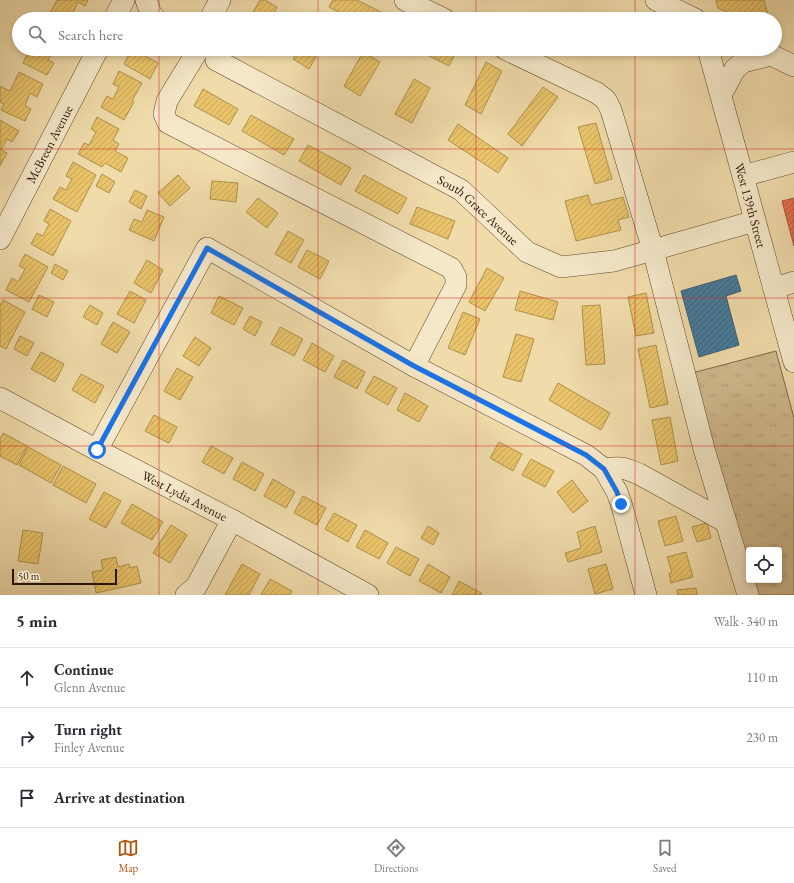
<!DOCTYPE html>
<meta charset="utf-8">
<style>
body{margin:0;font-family:"EB Garamond",serif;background:#f2f2f3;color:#2b2b33}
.controls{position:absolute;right:12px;bottom:12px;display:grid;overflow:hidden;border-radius:4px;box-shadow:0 2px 6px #0003}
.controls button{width:36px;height:36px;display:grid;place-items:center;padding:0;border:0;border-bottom:1px solid #e1e1e2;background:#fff;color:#2b2b33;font:20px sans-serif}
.scale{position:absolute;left:12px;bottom:10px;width:105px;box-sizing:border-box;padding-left:4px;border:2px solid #2c1608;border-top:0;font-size:11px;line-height:14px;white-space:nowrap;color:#2c1608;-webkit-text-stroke:3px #f5e8c8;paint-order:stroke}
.stop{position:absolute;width:12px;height:12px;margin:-9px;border:3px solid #1a73e8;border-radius:50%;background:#fff}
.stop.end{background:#1a73e8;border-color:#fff;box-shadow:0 1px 4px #0008}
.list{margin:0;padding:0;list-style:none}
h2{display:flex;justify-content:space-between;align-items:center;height:52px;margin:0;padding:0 16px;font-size:17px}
h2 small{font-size:13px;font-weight:400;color:#7c7c81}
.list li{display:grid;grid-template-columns:26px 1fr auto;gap:12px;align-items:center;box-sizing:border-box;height:60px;padding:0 16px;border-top:1px solid #e1e1e2}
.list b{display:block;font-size:15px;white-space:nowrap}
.list p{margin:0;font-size:13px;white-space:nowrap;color:#7c7c81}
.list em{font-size:13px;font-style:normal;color:#7c7c81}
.icon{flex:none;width:22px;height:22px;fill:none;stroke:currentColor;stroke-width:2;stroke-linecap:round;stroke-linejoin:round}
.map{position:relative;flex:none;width:794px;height:595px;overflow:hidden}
.search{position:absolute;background:#fff;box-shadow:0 2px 6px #0003;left:12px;right:12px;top:12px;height:44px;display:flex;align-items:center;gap:10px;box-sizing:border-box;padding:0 14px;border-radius:22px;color:#7c7c81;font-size:15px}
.sheet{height:232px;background:#fff}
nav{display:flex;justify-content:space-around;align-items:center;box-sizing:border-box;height:56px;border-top:1px solid #e1e1e2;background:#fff;font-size:11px;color:#7c7c81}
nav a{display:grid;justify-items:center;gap:2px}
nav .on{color:#b45309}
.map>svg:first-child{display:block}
.grass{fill:url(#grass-tufts);stroke:#7e684b}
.homes{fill:url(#homes-hatch);stroke:#b0904d}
.shops{fill:url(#shops-hatch);stroke:#af543b}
.public{fill:url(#public-hatch);stroke:#3e5d70}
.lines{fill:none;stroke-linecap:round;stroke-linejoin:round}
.minor-casing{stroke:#5d4730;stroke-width:22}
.minor{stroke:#f5e8c8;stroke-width:21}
.route{stroke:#1a73e8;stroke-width:5}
.grid{fill:none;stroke:#d62828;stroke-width:1;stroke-opacity:0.55}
.labels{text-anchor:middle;stroke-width:4;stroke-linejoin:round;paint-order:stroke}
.street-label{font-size:13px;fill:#2c1608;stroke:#f5e8c8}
</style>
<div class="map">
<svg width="794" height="595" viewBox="0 0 794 595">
<defs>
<pattern id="grass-tufts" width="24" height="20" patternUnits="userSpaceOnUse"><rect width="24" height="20" fill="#cfba8e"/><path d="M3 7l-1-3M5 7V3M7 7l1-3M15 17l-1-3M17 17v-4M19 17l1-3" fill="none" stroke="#b29f79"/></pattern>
<pattern id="homes-hatch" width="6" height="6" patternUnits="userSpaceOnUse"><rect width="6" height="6" fill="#e9c46a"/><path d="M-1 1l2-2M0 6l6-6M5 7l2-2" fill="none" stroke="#c8a85a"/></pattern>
<pattern id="shops-hatch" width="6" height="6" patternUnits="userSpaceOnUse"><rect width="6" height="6" fill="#e76f51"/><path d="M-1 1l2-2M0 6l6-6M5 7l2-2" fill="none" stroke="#bb5a41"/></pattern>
<pattern id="public-hatch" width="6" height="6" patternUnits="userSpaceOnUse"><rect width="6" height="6" fill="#457b9d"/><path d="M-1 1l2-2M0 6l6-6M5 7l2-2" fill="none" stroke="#3a647e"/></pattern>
</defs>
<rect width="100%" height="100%" fill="#f0dbaa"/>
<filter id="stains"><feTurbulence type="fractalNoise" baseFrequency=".005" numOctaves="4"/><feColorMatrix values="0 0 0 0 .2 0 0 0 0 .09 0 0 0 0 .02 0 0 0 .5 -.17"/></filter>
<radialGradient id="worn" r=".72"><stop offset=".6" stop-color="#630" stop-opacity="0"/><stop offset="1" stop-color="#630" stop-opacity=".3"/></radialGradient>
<path class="grass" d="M776 351 794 418V595H755L751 580H779V550H749V574L692 373Z"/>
<path class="homes" d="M57 0H88L85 6 78 2 72 14 78 18V19H53L48 17Z
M260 0H265L277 7 271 19H249Z
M333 0H357L391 17 390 19H353L329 7Z
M716 0H764L769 19H743L718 8Z
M30 49H54L48 60 54 63 47 75 23 63Z
M132 49 158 63 150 79 124 64Z
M299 49H320L309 69 293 59Z
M415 49H456L457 50 449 66Z
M363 52 380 62 360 96 344 86Z
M486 62 502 71 481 114 465 105Z
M119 71 142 83 132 101 134 102 124 120 101 107 107 96 113 99 119 87 113 84Z
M19 72 43 84 37 97 30 93 25 106 31 109 25 121 1 110 4 104 0 102V86L10 91Z
M414 79 430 88 412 123 395 114Z
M543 87 558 97 522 146 508 134Z
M203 89 238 109 229 125 194 106Z
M251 115 294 139 284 155 242 131Z
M97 117 119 129 113 140 119 144 115 151 128 158 121 172 105 163 102 167 78 154 84 143 89 145 96 132 91 129Z
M0 120 19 131 12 142 7 139 1 150 7 153 0 166Z
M596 123 612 179 595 184 578 127Z
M458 124 508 158 498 173 448 140Z
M308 145 351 168 341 185 299 161Z
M73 162 96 175 77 212 53 199 60 187 66 190 72 179 66 176Z
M102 174 115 182 109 193 96 186Z
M178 175 190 188 170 206 158 193Z
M364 175 407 198 398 214 355 191Z
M212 181 238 183 236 202 210 199Z
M135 190 147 196 141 209 129 202Z
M588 195 591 205 623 197 629 217 618 220 621 230 576 241 565 201Z
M258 198 278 213 267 228 246 212Z
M417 207 455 221 448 239 410 224Z
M50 209 71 221 53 256 31 244 37 233 43 236 49 224 44 221Z
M147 210 164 217 154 241 129 230 134 219 142 222Z
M288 231 304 240 291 263 275 254Z
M307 250 329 261 320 279 298 267Z
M25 254 48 267 29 302 6 290 12 278 18 282 25 269 19 266Z
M147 260 163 270 151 293 134 283Z
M55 264 68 271 63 280 51 273Z
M487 268 504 278 485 311 469 302Z
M130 291 146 300 134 323 117 314Z
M520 291 558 302 553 320 515 310Z
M646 293 654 333 636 336 628 297Z
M39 295 54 302 47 317 32 309Z
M219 296 243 308 234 325 211 313Z
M3 300 25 312 6 349 0 346V318L2 315 0 314V305Z
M90 305 103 313 97 325 83 317Z
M600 305 605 364 586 365 582 306Z
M463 312 480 319 465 355 448 348Z
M250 316 262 322 255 336 243 329Z
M113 322 130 332 117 353 101 344Z
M280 327 303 339 294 356 271 344Z
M516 334 534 339 521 382 503 377Z
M20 336 34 343 27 356 14 349Z
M195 337 211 348 199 366 183 356Z
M312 343 334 356 325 372 303 360Z
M656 345 668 404 650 408 638 349Z
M41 352 64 364 55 382 31 369Z
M343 360 365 372 357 389 334 377Z
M177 368 193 377 180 400 164 391Z
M81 374 104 386 95 403 72 390Z
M374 376 397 388 388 405 365 392Z
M558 383 610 413 601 430 549 400Z
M405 393 428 406 419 422 397 410Z
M154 415 177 427 169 443 145 431Z
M670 417 678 461 661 465 652 420Z
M3 433 27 446 17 465 0 456V439Z
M499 442 522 454 513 471 490 458Z
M211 446 233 458 224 474 202 462Z
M28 447 61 465 51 483 19 465Z
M531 459 554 471 545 487 522 475Z
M242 462 264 474 255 491 233 479Z
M63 466 96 484 86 503 53 485Z
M273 479 295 492 286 508 264 496Z
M572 480 588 501 573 513 557 492Z
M104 492 121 501 106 528 89 519Z
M303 496 326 508 317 525 294 513Z
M132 504 163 522 152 540 121 523Z
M334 513 357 525 348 542 325 529Z
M676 516 683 541 665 546 658 521Z
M707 523 711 538 697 542 692 527Z
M171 525 187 535 170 563 153 553Z
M428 526 439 533 433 545 421 538Z
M595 526 602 552 568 562 565 553 581 548 577 532Z
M23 530 43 533 38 564 18 561Z
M365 530 388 543 379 559 356 547Z
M396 547 419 559 410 576 387 563Z
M686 552 693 577 671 583 669 573H672L667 557Z
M116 557 118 567 129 564 130 568 137 566 141 583 96 593 92 572 103 570 101 560Z
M242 564 260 574 249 595H225Z
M428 564 450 577 441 593 419 581Z
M606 564 613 589 595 594 588 569Z
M270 579 292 591 290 595H261Z
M459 581 481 593V595H452Z
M696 588 697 595H678L677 590Z"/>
<path class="shops" d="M794 198V246L782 201Z"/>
<path class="public" d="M736 275 741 291 726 296 739 345 699 357 681 291Z"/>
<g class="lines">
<g class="minor-casing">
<g id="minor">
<path d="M146 0 151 14 156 19"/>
<path d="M405 0 444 19"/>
<path d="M656 0 695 19"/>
<path d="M114 19 124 0"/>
<path d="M210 19 220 0"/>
<path d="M505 49 597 93 606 100 611 110 653 250 704 449 748 595"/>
<path id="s1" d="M708 49 794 362"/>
<path d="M759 49 794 66"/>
<path d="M198 50 167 101 164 114 168 123 451 268 456 277V285L414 366"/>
<path id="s2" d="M216 60 461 190 527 252 561 267 614 261 755 221"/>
<path d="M721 95 735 69 743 62 771 55"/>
<path d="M743 176 794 162"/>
<path id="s3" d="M0 239 98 49"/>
<path d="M774 288 794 282"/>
<path id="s4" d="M0 398 97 450 232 520 368 595"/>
<path d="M97 450 207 248 414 366 586 455 604 469 617 492 621 503 646 595"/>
<path d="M604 469C620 466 625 468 639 474L726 522"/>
<path d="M186 595 196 587 232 520"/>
</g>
</g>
<use href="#minor" class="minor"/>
</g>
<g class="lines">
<path class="route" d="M97 450 207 248 414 366 586 455 604 469 617 492 621 504"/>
</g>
<path class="grid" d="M159 0V19M318 0V19M476 0V19M635 0V19M159 49V595M318 49V595M476 49V595M635 49V595M0 149H794M0 298H794M0 446H794"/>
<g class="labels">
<g class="street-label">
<text dy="5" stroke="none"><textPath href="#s3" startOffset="107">McBreen Avenue</textPath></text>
<text dy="5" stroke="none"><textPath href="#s1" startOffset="162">West 139th Street</textPath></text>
<text dy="5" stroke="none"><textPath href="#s2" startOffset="303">South Grace Avenue</textPath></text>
<text dy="5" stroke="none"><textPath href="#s4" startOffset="209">West Lydia Avenue</textPath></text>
</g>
</g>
<rect width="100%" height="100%" filter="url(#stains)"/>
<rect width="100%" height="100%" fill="url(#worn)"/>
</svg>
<div class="controls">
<button><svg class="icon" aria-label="locate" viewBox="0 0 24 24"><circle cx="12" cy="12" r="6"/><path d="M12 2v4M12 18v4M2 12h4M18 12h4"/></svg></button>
</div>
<div class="scale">50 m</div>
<div class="stop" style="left:97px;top:450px"></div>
<div class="stop end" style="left:621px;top:504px"></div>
<div class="search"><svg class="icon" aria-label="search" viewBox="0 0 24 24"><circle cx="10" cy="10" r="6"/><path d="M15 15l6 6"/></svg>Search here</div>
</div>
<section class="sheet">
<h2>5 min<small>Walk · 340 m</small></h2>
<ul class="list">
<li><svg class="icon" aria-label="ahead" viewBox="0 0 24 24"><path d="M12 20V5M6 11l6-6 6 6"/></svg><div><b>Continue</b><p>Glenn Avenue</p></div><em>110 m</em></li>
<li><svg class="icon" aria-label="right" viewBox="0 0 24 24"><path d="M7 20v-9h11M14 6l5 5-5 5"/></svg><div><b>Turn right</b><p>Finley Avenue</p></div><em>230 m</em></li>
<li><svg class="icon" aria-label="arrive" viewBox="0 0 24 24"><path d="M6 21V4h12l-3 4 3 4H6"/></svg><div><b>Arrive at destination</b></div></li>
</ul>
</section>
<nav>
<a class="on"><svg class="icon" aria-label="map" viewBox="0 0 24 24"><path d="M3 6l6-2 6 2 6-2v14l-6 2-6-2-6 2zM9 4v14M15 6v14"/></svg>Map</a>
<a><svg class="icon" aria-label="directions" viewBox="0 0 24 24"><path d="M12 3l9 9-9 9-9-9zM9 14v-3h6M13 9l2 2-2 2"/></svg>Directions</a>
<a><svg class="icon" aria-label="saved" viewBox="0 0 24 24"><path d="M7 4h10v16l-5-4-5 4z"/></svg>Saved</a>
</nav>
